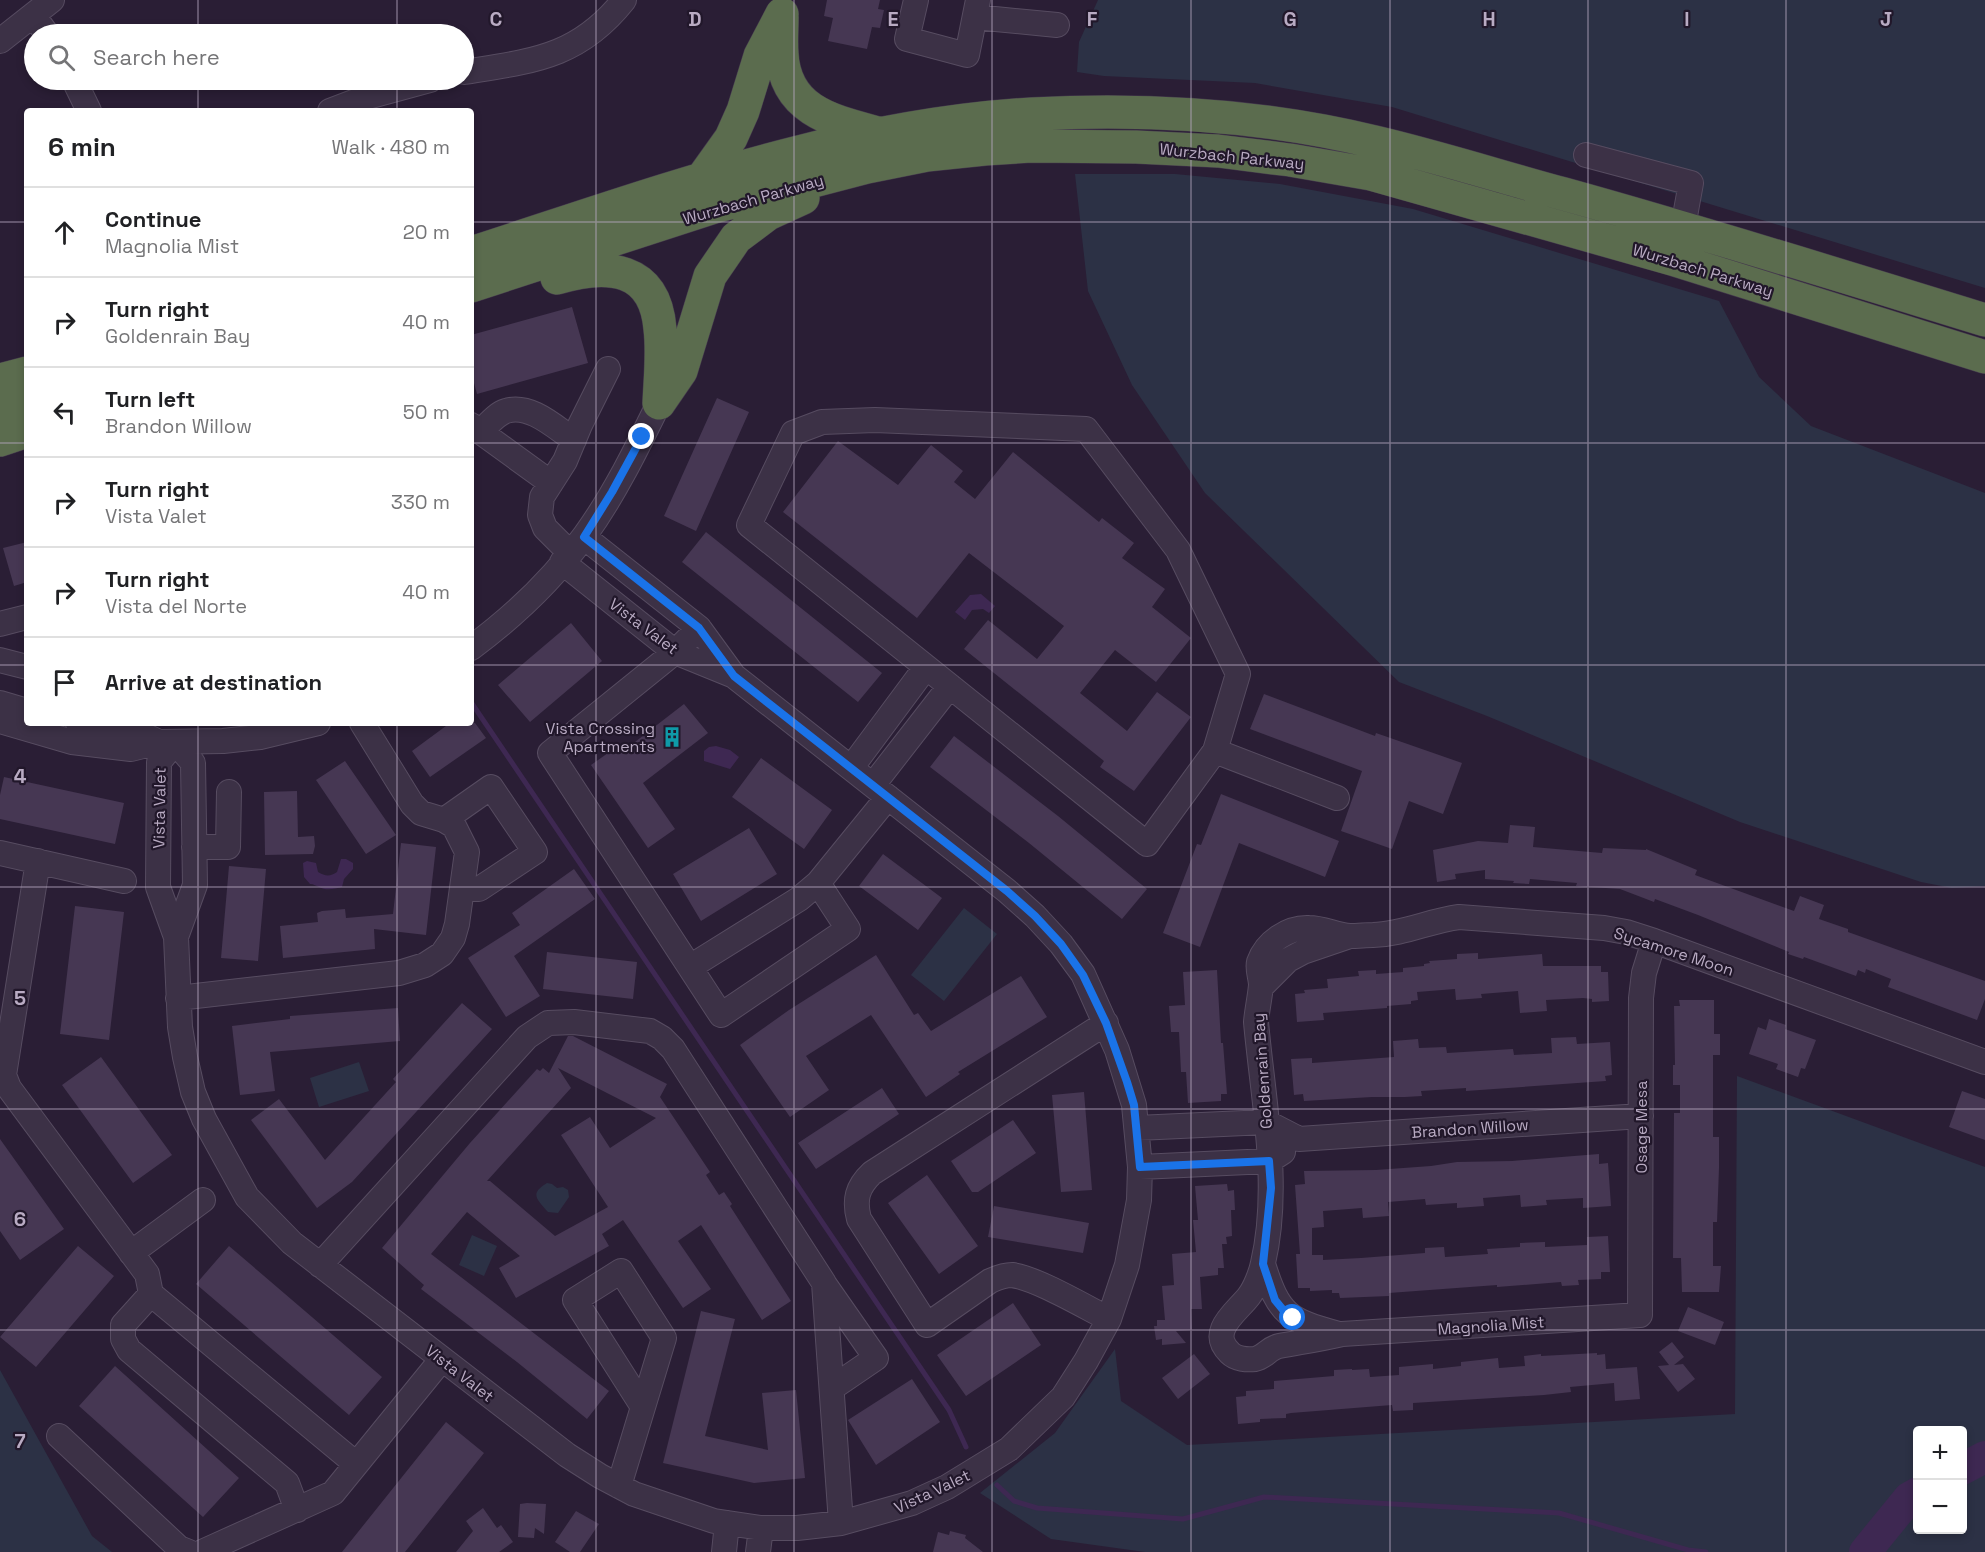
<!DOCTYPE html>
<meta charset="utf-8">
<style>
body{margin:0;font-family:"Space Grotesk",sans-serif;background:#f2f2f2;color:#202124}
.controls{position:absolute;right:18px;bottom:18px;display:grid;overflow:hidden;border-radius:6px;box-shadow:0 3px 9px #0003}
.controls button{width:54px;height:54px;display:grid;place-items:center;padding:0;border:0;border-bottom:2px solid #e0e0e0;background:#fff;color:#202124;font:30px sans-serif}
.stop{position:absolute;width:18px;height:18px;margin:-14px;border:4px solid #1a73e8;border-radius:50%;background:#fff}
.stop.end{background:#1a73e8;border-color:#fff;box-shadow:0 2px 6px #0008}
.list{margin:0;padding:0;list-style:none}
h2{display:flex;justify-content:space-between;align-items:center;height:78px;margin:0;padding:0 24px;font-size:26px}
h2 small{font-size:20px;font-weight:400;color:#757577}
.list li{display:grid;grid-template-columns:39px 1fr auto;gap:18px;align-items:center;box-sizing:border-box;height:90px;padding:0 24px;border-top:2px solid #e0e0e0}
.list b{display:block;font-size:22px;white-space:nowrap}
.list p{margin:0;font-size:20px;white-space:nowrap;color:#757577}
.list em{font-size:20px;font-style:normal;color:#757577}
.icon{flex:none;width:33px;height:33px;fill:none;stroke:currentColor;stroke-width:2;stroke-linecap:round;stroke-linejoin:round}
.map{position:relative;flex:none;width:1985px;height:1552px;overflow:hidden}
.search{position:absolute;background:#fff;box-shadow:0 3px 9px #0003;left:24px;top:24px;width:450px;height:66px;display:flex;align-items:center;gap:15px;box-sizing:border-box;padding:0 21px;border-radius:33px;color:#757577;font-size:22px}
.panel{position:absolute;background:#fff;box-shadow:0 3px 9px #0003;left:24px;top:108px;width:450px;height:618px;border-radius:6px}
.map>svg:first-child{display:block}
.green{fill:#2c3145;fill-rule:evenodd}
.water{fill:#3e2852}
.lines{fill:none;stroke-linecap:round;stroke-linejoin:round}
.stream{stroke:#3e2852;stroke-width:5}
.river{stroke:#3e2852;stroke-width:32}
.building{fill:#463753;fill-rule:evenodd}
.minor-casing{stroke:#574c61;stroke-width:26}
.highway-casing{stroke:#44394d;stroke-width:34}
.minor{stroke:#3c3146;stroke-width:24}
.highway{stroke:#5b6c4e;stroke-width:33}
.route{stroke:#1a73e8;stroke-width:8}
.grid{fill:none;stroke:#b9abc3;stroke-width:1.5;stroke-opacity:0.55}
.labels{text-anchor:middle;stroke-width:4.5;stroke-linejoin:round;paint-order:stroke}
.street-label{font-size:16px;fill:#b9abc3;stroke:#21172a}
.poi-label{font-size:16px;fill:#b9abc3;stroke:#21172a;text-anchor:end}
.grid-label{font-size:20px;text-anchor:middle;font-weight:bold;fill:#b9abc3;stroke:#21172a;stroke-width:4.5;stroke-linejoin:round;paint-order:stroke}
</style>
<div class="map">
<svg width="1985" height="1552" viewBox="0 0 1985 1552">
<rect width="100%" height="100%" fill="#2a1e35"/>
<path class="green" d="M1098 0H1985V288L1392 107 1255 83 1104 76 1077 72 1079 42Z
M1075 174H1175L1280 184 1413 209 1719 301 1759 377 1811 426 1985 493V886L1952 888 1921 882 1740 822 1487 716 1399 682 1205 493 1132 385 1088 291Z
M964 908 997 934 944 1001 911 975Z
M359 1062 369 1091 319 1107 310 1078Z
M1737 1076 1985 1167V1552H1145L1051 1539 980 1493 1055 1433 1115 1349 1121 1401 1187 1445 1735 1414ZM1918 1430H1962V1530H1918Z
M547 1183 552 1184 557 1188 563 1187 568 1190 569 1197 558 1213 548 1212C537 1199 529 1194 547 1183Z
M472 1235 497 1246 484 1276 459 1265Z
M0 1370 92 1536 112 1552H0Z"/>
<path class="water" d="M981 594 995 606 989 613 983 609 972 610 965 620 955 612 970 595Z
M716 746 730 750 739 757 730 769 704 761V751L709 747Z
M341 859H346L353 863V869L344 879 342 887C335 889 326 891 319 887 316 886 314 884 310 884L304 877 303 863 307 861 316 863 318 872C325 876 330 877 337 872Z"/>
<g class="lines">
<path class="stream" d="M471 702 949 1410 966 1447
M997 1485 1014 1501 1037 1508 1183 1519 1264 1497 1559 1513 1688 1550 1706 1552"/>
<path class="river" d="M1962 1469 1985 1457
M1865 1552 1909 1498 1918 1493"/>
</g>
<path class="building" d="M827 0H880L878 9 884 10 880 28 872 27 867 49 828 41 833 18 824 16Z
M572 307 588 363 477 394 471 372V335Z
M717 398 749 412 696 531 664 516Z
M838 441 898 485 931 445 963 471 954 482 975 499 1013 452 1099 522 1102 518 1134 543 1122 558 1165 589 1152 607 1191 638 1156 682 1115 650 1080 693 1127 731 1157 692 1191 717 1134 791 1100 767 1104 761 964 649 988 620 1037 659 1064 626 969 553 917 618 783 512Z
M706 532 882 673 858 702 682 562Z
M27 542V582L14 586 3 548Z
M571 623 602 661 530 722 498 685Z
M1264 694 1375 736 1376 733 1462 763 1443 814 1409 801 1392 849 1341 831 1362 771 1250 729Z
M684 704 708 733 643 783 675 829 648 848 591 765 618 746 622 752Z
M450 723H475L486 738 430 777 412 751Z
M954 736 1058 816 1147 889 1122 919 1029 843 930 767Z
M761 758 832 810 804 849 732 797Z
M345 761 396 835 366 854 316 780Z
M4 777 124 803 115 844 0 819V795Z
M297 791 298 837 314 836 315 846 313 854 265 855 264 792Z
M1221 794 1339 841 1325 877 1239 843 1200 947 1163 933 1197 844 1201 845Z
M1510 825 1535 827 1533 847 1602 853 1603 848 1646 850V849L1697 870 1695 875 1794 911 1800 896 1824 905 1819 919 1848 929V932L1985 981V999L1977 1020 1888 987 1891 979 1866 969 1865 973 1858 970 1856 976 1804 957 1803 959 1788 954 1789 952 1698 915 1655 899 1654 902 1620 889 1576 886 1577 883 1530 879 1529 884 1513 883 1514 881 1485 879V870L1455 874 1456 879 1437 882 1433 850 1478 841 1508 843Z
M749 828 777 874 701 921 673 874Z
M401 843 436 847 426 935 374 929 375 949 283 958 280 926 318 922 317 913 322 911 345 909 346 918 393 914Z
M883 854 942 898 918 930 859 886Z
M229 866 266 869 258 961 221 958Z
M574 869 595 899 514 956 540 996 506 1017 468 958 520 925 512 913Z
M75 906 124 912 109 1040 60 1034Z
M547 952 637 962 633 999 543 989Z
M1478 953V959L1542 954 1543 966H1601V972H1608L1609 1001 1592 1002V999L1583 998 1546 1000 1547 1011 1520 1013 1518 991 1481 994 1482 998 1456 1000 1455 989 1417 992 1418 1000 1411 1001V1004L1387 1006V1008L1323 1013 1324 1020 1297 1022 1295 994 1305 993 1304 990 1328 988 1327 979 1359 976 1358 971 1376 970V974L1403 972V968L1424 966V964L1430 963 1429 961 1457 959V954Z
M876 955 914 1015 918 1013 931 1031 1021 976 1047 1017 958 1072 960 1074 926 1097 871 1015 806 1056 829 1090 790 1117 740 1045 789 1010Z
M1217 970 1221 1043H1223L1227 1094H1221V1101L1188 1103 1186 1072H1181L1179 1032H1171L1169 1006 1185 1005 1183 972Z
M1679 1000H1714V1034H1720V1055H1713V1137H1719V1168L1717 1222H1713V1266H1721L1719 1292H1682L1681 1258H1673L1674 1113H1680V1085H1673V1065H1675L1674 1006H1680Z
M462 1003 492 1029 352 1182 317 1208 251 1120 279 1099 325 1160 396 1082 393 1079Z
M398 1008 400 1041 270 1052 275 1091 240 1095 232 1026 290 1019V1016Z
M1769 1019 1786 1025 1785 1029 1816 1040 1805 1069 1801 1068 1798 1077 1776 1069 1778 1064 1749 1054 1758 1027 1766 1030Z
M568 1036H573L667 1084 660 1097 710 1172 706 1175 719 1195 724 1192 732 1204 730 1206 791 1301 762 1320 701 1225 678 1241 711 1289 683 1308 623 1220 602 1234 609 1246 516 1298 499 1268 520 1256 467 1212 431 1254 609 1391 587 1419 517 1362 421 1289 424 1285 382 1248 470 1143 537 1069 540 1071 543 1068 549 1073ZM558 1068 656 1118 610 1148 590 1117 561 1135 608 1207 555 1236 490 1181H487L571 1088Z
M1576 1037 1577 1044 1610 1042 1612 1075 1605 1076 1606 1081 1466 1091V1088L1421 1091 1422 1096 1405 1097H1372L1304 1101 1303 1094 1294 1095 1291 1059 1312 1058V1063L1394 1057 1393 1041 1418 1039 1419 1048 1446 1047 1447 1053 1513 1049 1514 1055 1552 1053 1551 1038Z
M101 1057 172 1155 133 1183 62 1085Z
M882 1088 899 1114 816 1169 798 1143Z
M1962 1091 1985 1099V1140L1949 1127Z
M1084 1092 1092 1190 1061 1192 1052 1095Z
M1013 1120 1036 1153 978 1192H972L951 1161Z
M0 1139 64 1229 20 1260 0 1231Z
M1599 1154V1164L1608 1163 1611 1206 1583 1208V1198L1546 1200 1547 1205 1521 1207 1520 1195 1483 1198 1484 1206 1457 1208V1203L1426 1205 1425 1199 1388 1202 1389 1216 1363 1218 1362 1208 1323 1211 1324 1227 1312 1228V1255H1323V1260L1361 1258 1425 1253V1248L1444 1247 1445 1257 1488 1254 1487 1249 1520 1247V1243L1545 1242V1247L1587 1245V1237L1608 1236 1610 1272H1601V1279L1578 1280 1579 1285 1562 1286 1561 1282 1497 1287V1285L1389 1293V1296L1340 1298 1339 1293H1332V1290L1310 1291V1288H1298L1296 1254H1300L1295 1185 1305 1184 1304 1171 1376 1170 1431 1166 1457 1162 1512 1161Z
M927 1175 978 1246 939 1274 888 1203Z
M1227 1184 1228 1191 1234 1190 1235 1210H1231L1232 1236 1226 1237 1227 1244H1222L1224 1268H1218V1275L1200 1277 1202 1309H1191L1192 1330 1176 1331 1186 1343 1162 1345V1339L1156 1340 1154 1326H1157V1320H1165L1162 1286 1174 1285 1172 1254 1196 1252 1193 1220H1198L1195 1186Z
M994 1206 1089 1223 1083 1253 988 1237Z
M78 1246 114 1276 36 1367 0 1337Z
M229 1246 382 1377 349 1415 196 1284Z
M1013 1303 1041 1345 966 1396 937 1355Z
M1688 1307 1724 1322 1715 1345 1678 1331Z
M701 1311 735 1319 705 1436 768 1450 762 1393 796 1390 805 1478 754 1483 663 1463Z
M1672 1342 1684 1357 1674 1365 1683 1364 1695 1379 1678 1392 1658 1366 1669 1365 1659 1352Z
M1597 1353V1355L1605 1354 1606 1369 1637 1367 1640 1399 1615 1401 1614 1383 1570 1387 1571 1392 1544 1395 1413 1403V1410L1393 1411 1392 1405 1291 1413 1286 1414V1418L1260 1419V1422L1238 1424 1236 1397 1246 1396V1391L1274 1389V1381L1334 1376V1370L1352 1369V1370L1369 1369 1370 1377 1399 1375V1367L1433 1364V1369L1461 1366V1362L1498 1358 1499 1368 1525 1366 1524 1356 1541 1354V1356Z
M1194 1354 1210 1374 1178 1399 1162 1378Z
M115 1366 239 1478 203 1517 79 1406Z
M912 1379 940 1422 876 1465 848 1420Z
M446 1422 484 1453 405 1552H342Z
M527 1503 546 1504 544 1534 535 1528 534 1538 518 1537 520 1504Z
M483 1508 497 1528 501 1525 513 1542 499 1552H456L473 1531 466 1521Z
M576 1511 599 1524 580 1552H570L555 1542Z
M950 1531 966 1535 965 1538 983 1552H933L938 1532 949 1535Z"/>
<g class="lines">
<g class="minor-casing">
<path id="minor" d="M916 0 907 39 967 55 978 0
M33 15 47 34
M975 17 1057 25
M0 41 52 0
M464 72C532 61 578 58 624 0
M74 80 89 111
M330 111 364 98 430 80
M1586 155 1691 183 1683 227
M875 420 1086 429 1178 550 1238 674 1215 751 1147 844 749 525 793 433 822 422Z
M471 425 551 483
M480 432C488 425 496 414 506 411 530 403 556 428 574 440
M584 537 699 628 734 676
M570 553 545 528 540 515 542 497 565 461 580 425 608 369
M0 624 27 617
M699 628 675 652 550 753 721 1015 848 929 818 883
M471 648C513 617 554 578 585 535 614 495 637 448 659 403
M0 660 27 667
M0 703 27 711
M0 721 72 742 131 749 159 742 223 741 260 737 318 723
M78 723 133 730 159 742
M175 742 159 762 158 887 176 937 180 1027 185 1057 193 1092 204 1119 247 1197 292 1243 567 1455 600 1476 634 1494 714 1521 761 1528H797L841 1523 912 1503 947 1487 1009 1449 1063 1397 1086 1361 1109 1319 1127 1265 1139 1200 1140 1167 1134 1105 1117 1050 1083 974 1061 944 1035 916 1007 891 734 676 675 652 562 562
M175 742 193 763 195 885 176 937
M1215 751 1337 798
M851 768 926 667
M873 785 950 686
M444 820 491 787 535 852 479 889 462 888
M194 847H228L229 792
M0 853 124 881
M38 861 4 1075 9 1088 147 1274 151 1294 356 1464
M1654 941 1644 973 1641 998 1640 1315 1342 1334C1321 1339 1300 1342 1279 1346 1269 1348 1265 1357 1255 1359 1247 1360 1236 1359 1230 1353 1207 1331 1237 1312 1249 1296 1255 1288 1261 1273 1263 1263 1281 1186 1263 1100 1256 1022 1257 1010 1260 997 1261 985 1261 978 1257 969 1259 962 1266 942 1288 927 1309 928 1323 928 1336 935 1350 936 1358 936 1366 935 1373 935 1404 934 1429 921 1459 917L1604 928 1626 932 1654 941 1985 1062
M690 967 799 899 818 883 888 797
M1261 987 1288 960 1303 952 1350 936
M178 998 399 973 425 965 442 954 453 938 457 924 467 852 454 826 444 820 421 813 412 804 362 723
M1106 1023 872 1173C857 1187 854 1200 859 1219L927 1325 990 1281C997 1278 1003 1275 1012 1275 1036 1278 1085 1307 1109 1319
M1137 1128 1266 1122 1299 1139 1641 1116
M1140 1167 1269 1161 1283 1152
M131 1253 203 1200
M1263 1264C1279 1315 1288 1320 1339 1334
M320 1265 527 1037 548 1023 574 1022 650 1031 662 1038 673 1049 824 1283 841 1523
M825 1285 876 1358 832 1388
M151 1294 123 1325V1339L129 1350 287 1483 297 1510
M59 1436 179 1548 189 1552
M619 1486 664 1338 621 1271 575 1300 643 1407
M202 1552 333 1493 442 1359
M724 1552 727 1523
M758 1552 761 1528"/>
</g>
<g class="highway-casing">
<path id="highway" d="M782 17C782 29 781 42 782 54 785 111 833 121 878 133
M701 180 731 138 743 111 760 56 782 14
M471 253C654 194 839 125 1032 114 1146 108 1264 115 1375 142 1439 157 1501 177 1564 194 1705 233 1845 277 1985 320
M557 278C607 263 655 266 660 329 663 353 660 379 659 403
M471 286 714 207 867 167 927 155 985 149 1031 146 1136 147 1218 151 1290 160 1371 174 1672 259 1985 357
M0 380 27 373
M659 403 681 371 710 276 736 238 768 214 803 198
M0 408 27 399
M0 440 27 431"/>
</g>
<use href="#minor" class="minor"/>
<use href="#highway" class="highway"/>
</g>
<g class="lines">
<path class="route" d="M642 437 612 492 584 537 699 628 734 676 1007 891 1035 916 1061 944 1083 975 1106 1023 1127 1082 1134 1105 1140 1167 1269 1161 1271 1188 1263 1264 1275 1300 1284 1311 1293 1318"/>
</g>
<path class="grid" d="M198 0V34M397 0V34M596 0V1552M794 0V1552M992 0V1552M1191 0V1552M1390 0V1552M1588 0V1552M1786 0V1552M198 80V111M397 80V111M0 222H27M471 222H1985M0 443H27M471 443H1985M0 665H27M471 665H1985M198 723V1552M397 723V1552M0 887H1985M0 1109H1985M0 1330H1985"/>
<defs>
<g id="building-bare" transform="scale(1.62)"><path d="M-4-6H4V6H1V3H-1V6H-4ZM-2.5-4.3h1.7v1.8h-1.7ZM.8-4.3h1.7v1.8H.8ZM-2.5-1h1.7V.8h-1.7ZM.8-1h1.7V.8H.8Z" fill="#0f9aa8" stroke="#21172a" stroke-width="2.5" paint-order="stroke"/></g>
</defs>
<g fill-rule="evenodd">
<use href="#building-bare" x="672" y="737"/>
</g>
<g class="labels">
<g class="street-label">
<text transform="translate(1232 156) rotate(6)" y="6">Wurzbach Parkway</text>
<text transform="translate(753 199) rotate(-16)" y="6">Wurzbach Parkway</text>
<text transform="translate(1703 270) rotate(17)" y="6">Wurzbach Parkway</text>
<text transform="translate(644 626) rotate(37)" y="6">Vista Valet</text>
<text transform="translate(159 808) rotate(-89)" y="6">Vista Valet</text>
<text transform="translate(1674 951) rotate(18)" y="6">Sycamore Moon</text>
<text transform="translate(1262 1071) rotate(-94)" y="6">Goldenrain Bay</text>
<text transform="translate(1641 1127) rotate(-90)" y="6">Osage Mesa</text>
<text transform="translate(1470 1128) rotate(-4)" y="6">Brandon Willow</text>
<text transform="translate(1491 1325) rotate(-4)" y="6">Magnolia Mist</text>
<text transform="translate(460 1373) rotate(38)" y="6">Vista Valet</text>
<text transform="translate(932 1491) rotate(-25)" y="6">Vista Valet</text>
</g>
<g class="poi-label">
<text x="655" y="734">Vista Crossing<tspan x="655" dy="18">Apartments</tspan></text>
</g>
</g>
<g class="grid-label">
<text x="496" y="26">C</text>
<text x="695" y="26">D</text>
<text x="893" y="26">E</text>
<text x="1092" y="26">F</text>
<text x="1290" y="26">G</text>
<text x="1489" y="26">H</text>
<text x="1687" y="26">I</text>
<text x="1886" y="26">J</text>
<text x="20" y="783">4</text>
<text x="20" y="1005">5</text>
<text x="20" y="1226">6</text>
<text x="20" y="1448">7</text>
</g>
</svg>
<div class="controls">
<button>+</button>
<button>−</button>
</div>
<div class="stop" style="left:1293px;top:1318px"></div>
<div class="stop end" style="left:642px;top:437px"></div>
<div class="search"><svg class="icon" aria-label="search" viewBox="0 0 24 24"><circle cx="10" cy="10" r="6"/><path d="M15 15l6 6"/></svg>Search here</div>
<section class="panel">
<h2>6 min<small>Walk · 480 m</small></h2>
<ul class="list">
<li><svg class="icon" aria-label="ahead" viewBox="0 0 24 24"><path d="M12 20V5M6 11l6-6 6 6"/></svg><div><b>Continue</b><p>Magnolia Mist</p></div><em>20 m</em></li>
<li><svg class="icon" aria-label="right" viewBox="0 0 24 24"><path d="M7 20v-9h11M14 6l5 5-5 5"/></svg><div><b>Turn right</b><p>Goldenrain Bay</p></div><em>40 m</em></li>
<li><svg class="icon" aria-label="left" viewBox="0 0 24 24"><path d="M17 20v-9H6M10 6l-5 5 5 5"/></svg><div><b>Turn left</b><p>Brandon Willow</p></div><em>50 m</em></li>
<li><svg class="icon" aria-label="right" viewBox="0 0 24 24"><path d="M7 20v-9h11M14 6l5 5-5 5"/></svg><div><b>Turn right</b><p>Vista Valet</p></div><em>330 m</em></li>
<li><svg class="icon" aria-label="right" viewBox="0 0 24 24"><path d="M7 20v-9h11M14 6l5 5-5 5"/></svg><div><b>Turn right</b><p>Vista del Norte</p></div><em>40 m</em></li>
<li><svg class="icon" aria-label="arrive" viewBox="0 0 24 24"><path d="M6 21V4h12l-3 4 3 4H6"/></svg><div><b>Arrive at destination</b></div></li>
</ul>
</section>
</div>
